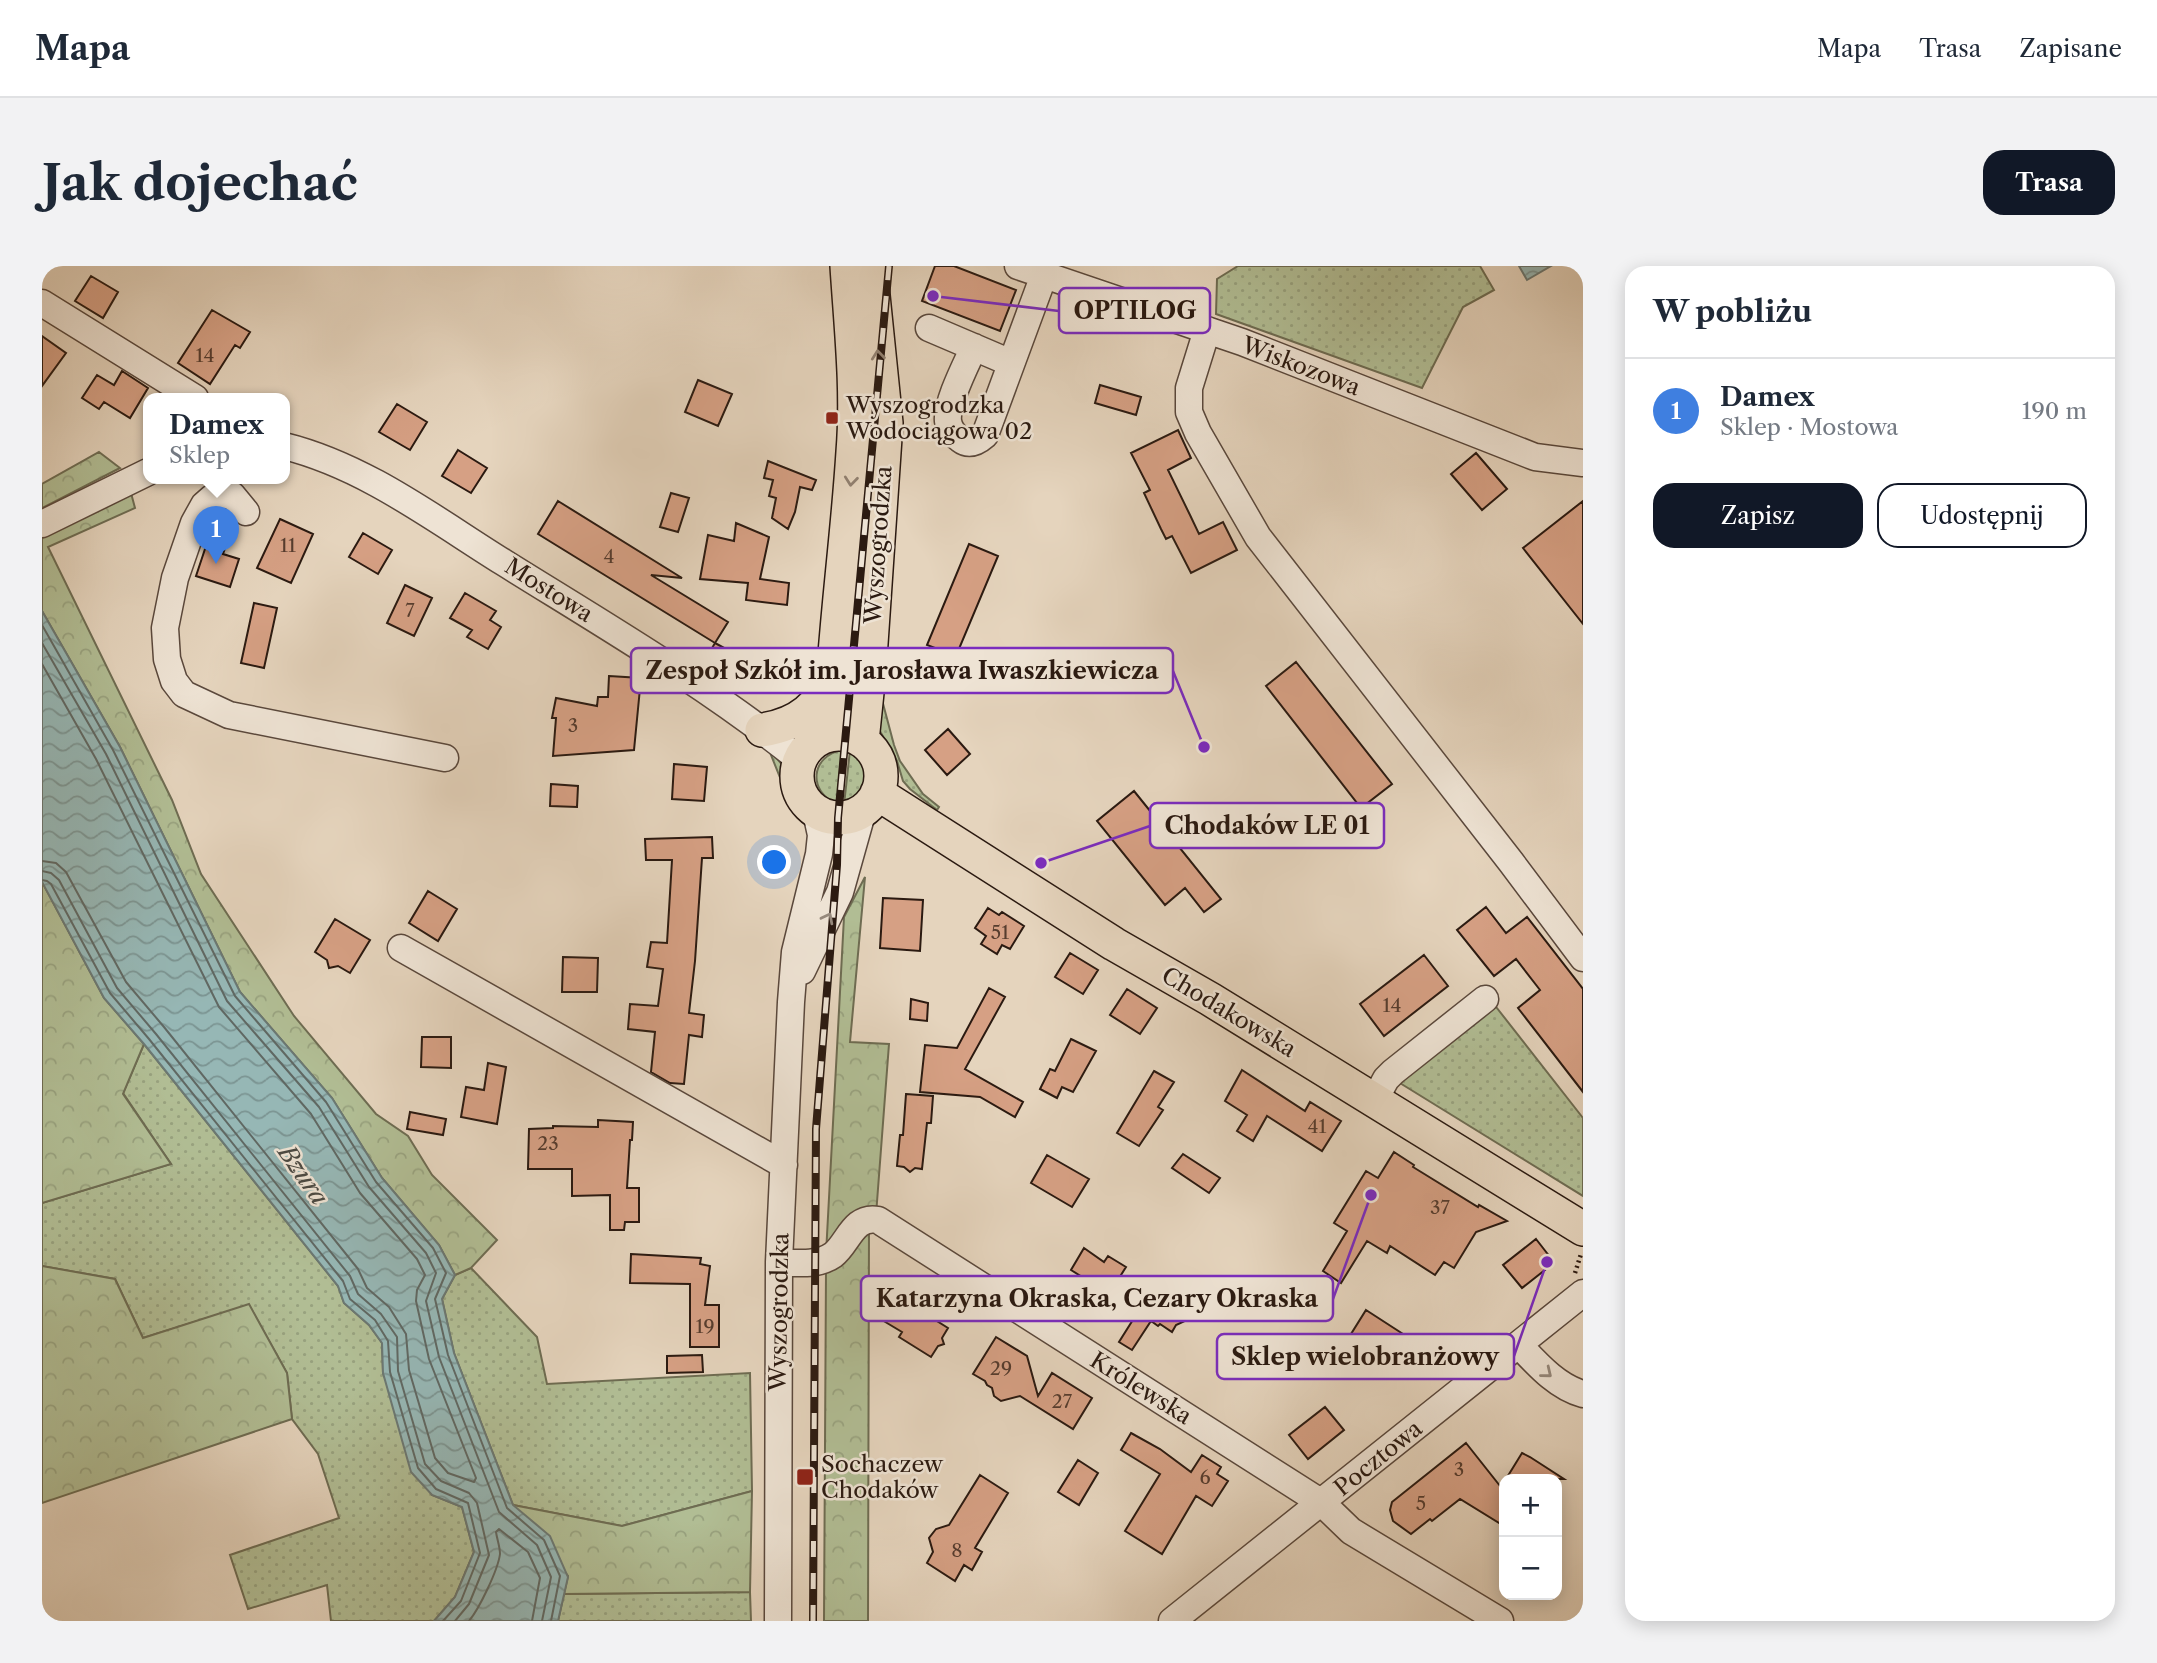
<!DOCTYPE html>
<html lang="pl">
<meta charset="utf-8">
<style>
body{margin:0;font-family:"Libre Caslon Text",serif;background:#f2f2f3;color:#1f2937}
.controls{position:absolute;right:21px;bottom:21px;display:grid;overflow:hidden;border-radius:14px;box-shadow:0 4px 18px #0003}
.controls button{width:63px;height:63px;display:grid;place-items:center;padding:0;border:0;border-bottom:2px solid #e0e1e3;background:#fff;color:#1f2937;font:35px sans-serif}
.you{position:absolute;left:733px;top:597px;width:24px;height:24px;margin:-18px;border:5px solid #fff;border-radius:50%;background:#1a73e8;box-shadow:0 0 0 10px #1a73e833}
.badge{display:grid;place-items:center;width:46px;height:46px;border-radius:50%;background:#111827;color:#fff;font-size:23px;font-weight:700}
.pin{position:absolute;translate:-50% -58px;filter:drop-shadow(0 2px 4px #0008)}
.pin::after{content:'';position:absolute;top:37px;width:24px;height:21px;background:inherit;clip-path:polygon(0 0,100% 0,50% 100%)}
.popup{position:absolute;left:101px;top:127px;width:147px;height:91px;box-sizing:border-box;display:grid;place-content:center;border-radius:14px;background:#fff;filter:drop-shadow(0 2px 5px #0005);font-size:23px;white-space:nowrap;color:#747a83}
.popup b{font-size:26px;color:#1f2937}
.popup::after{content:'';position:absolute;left:50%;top:100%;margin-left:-14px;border:14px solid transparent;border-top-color:#fff}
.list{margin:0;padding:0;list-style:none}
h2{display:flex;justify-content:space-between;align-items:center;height:91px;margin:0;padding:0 28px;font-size:30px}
h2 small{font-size:23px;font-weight:400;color:#747a83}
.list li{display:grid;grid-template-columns:46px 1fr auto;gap:21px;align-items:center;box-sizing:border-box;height:105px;padding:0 28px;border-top:2px solid #e0e1e3}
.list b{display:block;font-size:26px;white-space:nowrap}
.list p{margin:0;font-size:23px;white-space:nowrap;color:#747a83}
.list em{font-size:23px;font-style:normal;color:#747a83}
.actions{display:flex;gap:14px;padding:21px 28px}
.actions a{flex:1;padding:16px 0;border:2px solid #111827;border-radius:21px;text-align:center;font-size:24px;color:#111827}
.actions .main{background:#111827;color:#fff}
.map{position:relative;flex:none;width:1541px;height:1355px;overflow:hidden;border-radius:21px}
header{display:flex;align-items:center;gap:42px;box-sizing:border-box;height:98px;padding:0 35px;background:#fff;border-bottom:2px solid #e0e1e3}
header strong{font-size:33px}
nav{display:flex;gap:38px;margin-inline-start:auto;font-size:24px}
.intro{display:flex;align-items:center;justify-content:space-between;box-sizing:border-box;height:168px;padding:0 42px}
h1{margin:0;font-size:49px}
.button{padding:18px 32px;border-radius:21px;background:#111827;color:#fff;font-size:24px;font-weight:700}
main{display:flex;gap:42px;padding:0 42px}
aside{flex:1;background:#fff;border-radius:21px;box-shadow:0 4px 18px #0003}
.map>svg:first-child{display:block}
.grass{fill:url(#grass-dots);stroke:#6e6c52;stroke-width:2}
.forest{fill:url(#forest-crowns);stroke:#6e6c52;stroke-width:2}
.water{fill:url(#water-waves);stroke:#6b7873;stroke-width:2}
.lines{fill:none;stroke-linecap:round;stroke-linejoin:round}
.shore{stroke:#606863;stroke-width:2}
.building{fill:#d6a084;stroke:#2b1a11;stroke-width:2}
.minor-casing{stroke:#5a483c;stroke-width:29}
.major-casing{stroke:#2b1a11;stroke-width:36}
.path{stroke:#2b1a11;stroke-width:4.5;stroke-dasharray:2 3.5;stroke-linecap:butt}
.minor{stroke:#eee3d4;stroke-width:26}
.major{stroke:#e5d4bd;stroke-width:33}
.rail-casing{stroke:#2b1a11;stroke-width:8}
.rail{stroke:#eee3d4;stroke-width:5;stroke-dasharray:16;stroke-linecap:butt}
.oneway{stroke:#918070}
.oneway2{stroke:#96897c}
.poi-dot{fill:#8f2418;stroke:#eee3d4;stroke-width:2.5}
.labels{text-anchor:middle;stroke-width:5;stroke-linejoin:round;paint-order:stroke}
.number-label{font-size:19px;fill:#563c2e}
.street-label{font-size:23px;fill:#2b1a11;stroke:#eee3d4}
.poi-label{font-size:23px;fill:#2b1a11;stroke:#eee3d4;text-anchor:start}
.water-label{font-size:24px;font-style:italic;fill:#4b4942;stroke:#eee3d4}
.leader{fill:none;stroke:#7b2cbf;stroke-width:2.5}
.callout-dot{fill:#7b2cbf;stroke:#eee3d4;stroke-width:2.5}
.callout{fill:#eee3d4;stroke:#7b2cbf;stroke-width:2.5}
.callout-label{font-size:24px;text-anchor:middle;font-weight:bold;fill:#2b1a11}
</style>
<header>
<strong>Mapa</strong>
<nav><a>Mapa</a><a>Trasa</a><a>Zapisane</a></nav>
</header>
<div class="intro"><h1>Jak dojechać</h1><a class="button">Trasa</a></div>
<main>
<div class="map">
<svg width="1541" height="1355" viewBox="0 0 1541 1355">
<defs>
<pattern id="grass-dots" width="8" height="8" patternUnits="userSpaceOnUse" patternTransform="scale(1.75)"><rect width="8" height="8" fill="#b1bd94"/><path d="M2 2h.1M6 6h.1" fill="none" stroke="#98a27f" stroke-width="1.8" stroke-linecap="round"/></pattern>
<pattern id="forest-crowns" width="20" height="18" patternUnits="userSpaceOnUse" patternTransform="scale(1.75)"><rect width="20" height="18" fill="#b1bd94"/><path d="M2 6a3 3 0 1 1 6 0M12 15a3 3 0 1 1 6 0" fill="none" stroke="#98a27f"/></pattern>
<pattern id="water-waves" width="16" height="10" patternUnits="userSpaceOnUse" patternTransform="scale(1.75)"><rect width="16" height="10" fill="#96b7b5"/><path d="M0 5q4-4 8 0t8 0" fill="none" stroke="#7b9492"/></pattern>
</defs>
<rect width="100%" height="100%" fill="#e5d4bd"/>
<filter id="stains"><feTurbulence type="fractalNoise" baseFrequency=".00286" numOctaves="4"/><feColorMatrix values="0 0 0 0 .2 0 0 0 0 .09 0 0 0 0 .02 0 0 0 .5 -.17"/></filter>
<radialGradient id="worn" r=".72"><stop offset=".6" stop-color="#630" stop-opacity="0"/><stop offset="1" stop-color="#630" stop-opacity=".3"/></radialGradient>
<path class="grass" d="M1196 0H1438L1452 24 1421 41 1380 122 1174 48 1175 13Z
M835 415 852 479 858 495 881 528 897 541 895 544 868 523 861 515 855 495 835 460Z
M727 484C738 494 744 503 747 517L743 524Z
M800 484 795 537V538C765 525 769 490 800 484Z
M808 484C839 497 834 533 802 539Z
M1451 737 1541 852V930L1353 814Z
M102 778 296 1020 302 1037 327 1059 340 1077 341 1107 390 1229 420 1241 432 1286 413 1331 392 1355H289L285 1319 206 1343 188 1289 297 1252 276 1188 250 1153 245 1107 207 1039 101 1072 73 1013 0 1000V937L129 898 81 827Z
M429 1002 495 1071 505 1118 708 1107 710 1225 580 1260 471 1239 412 1087 400 1033 413 1009Z
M708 1326 709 1355H516L522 1328Z"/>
<path class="forest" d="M57 186 78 202 0 242V218Z
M89 227 93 242 6 281 130 534 159 608 252 750 334 848 366 870 390 909 455 974 429 1002 413 1009 397 979 340 912 290 832 198 726 78 481 0 345V272Z
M823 611 808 776 847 778 834 949 784 988 802 651Z
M0 616 62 732 102 778 81 828 129 898 0 937Z
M827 961 826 1355H782L784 1005Z
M0 1000 73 1013 101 1072 207 1038 245 1107 250 1153 0 1237Z
M710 1225 708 1326 522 1328 526 1310 471 1239 580 1260Z"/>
<path class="water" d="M1477 0H1509L1485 14Z
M0 345 78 481 198 726 290 832 340 912 397 979 413 1009 400 1033 412 1087 471 1239 508 1270 526 1311 516 1355H392L413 1331 432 1286 420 1241 390 1229 369 1206 341 1107 340 1077 327 1059 302 1037 296 1020 102 778 62 732 0 616Z"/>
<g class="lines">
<path class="shore" d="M0 359 71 484 193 730 284 836 334 916 391 982 404 1007 393 1033 406 1089 465 1242 502 1274 518 1310 509 1355
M0 377 64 488 185 735 277 841 327 921 384 987 394 1007 384 1035 397 1091 457 1246 495 1279 509 1311 500 1355
M0 398 54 493 177 741 269 848 318 927 375 993 383 1009 375 1024 374 1035 387 1093 430 1202 434 1212 432 1216 406 1207 393 1192 367 1104 364 1068 347 1041 325 1022 316 1003 122 761 84 716 24 606 14 597 0 595
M0 605 9 607 17 614 75 722 114 768 308 1010 316 1028 339 1048 355 1071 356 1105 383 1198 399 1215 427 1227 435 1237 447 1289 427 1338 413 1355
M0 614 5 615 9 618 68 727 107 773 301 1015 308 1033 333 1054 346 1075 348 1106 376 1202 394 1223 426 1237 438 1287 419 1335 401 1355
M427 1355C437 1343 456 1304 458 1288 458 1281 455 1273 454 1266L457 1263 486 1286 498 1312 490 1355"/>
</g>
<path class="building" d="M893 0H912L974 24 958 65 880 35Z
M49 10 76 26 61 52 33 35Z
M170 44 208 66 198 82 193 79 168 118 136 97Z
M0 70 24 87 0 120Z
M80 105 106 122 88 152 62 136 57 143 40 132 55 109 72 119Z
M656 114 690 128 676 160 643 146Z
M1058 119 1099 131 1094 149 1053 137Z
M355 138 385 156 368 184 337 166Z
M1136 164 1149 192 1126 204 1148 249 1157 268 1181 256 1195 284 1149 307 1130 270 1124 273 1119 263 1102 227 1108 224 1089 187Z
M416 184 445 202 429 227 400 210Z
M1434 187 1465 223 1440 244 1409 208Z
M726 195 774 214 770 224 758 221 753 246 746 263 730 252 734 232 727 230 731 214 722 212Z
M629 227 647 232 636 266 618 261Z
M516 235 640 312 609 309 686 356 673 377 496 268Z
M1541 235V358L1481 282Z
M238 253 271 268 249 317 215 302Z
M694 257 727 271 718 313 747 317 745 339 704 334 706 317 658 313 666 269 692 275Z
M171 259 189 265 181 288 197 293 188 321 154 310Z
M321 267 350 284 336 308 307 291Z
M927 278 956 290 914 390 885 379Z
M363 319 390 332 372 370 345 357Z
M423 327 454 345 448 354 459 361 446 383 425 371 430 364 408 352Z
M212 337 235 342 222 402 199 397Z
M673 377 686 384 680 405 663 394Z
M1254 396 1350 518 1319 542 1224 420Z
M567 410 599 412 592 484 511 490 514 452H510L514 432 555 440 556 431H566Z
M906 463 928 488 905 509 883 484Z
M632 498 665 501 662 535 630 533Z
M509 518 536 520 535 541 508 540Z
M1092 525 1179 633 1162 646 1143 622 1123 639 1055 555Z
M670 571 671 592H660L653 695 647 747 662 749 660 771 647 769 642 818 628 817 609 806 613 766 586 763 588 738 616 740 621 703 605 701 609 676 625 677 630 594H604L603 573Z
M386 625 415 643 396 675 367 657Z
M841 632 881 634 878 685 838 682Z
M1444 641 1464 667 1485 651 1541 723V826L1476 742 1498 724 1474 693 1452 710 1415 664Z
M946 642 957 649 960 646 982 660 968 683 960 679 955 688 939 678 944 670 933 662Z
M293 653 328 674 308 707 296 700 287 702 285 694 273 686Z
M1028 687 1056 704 1041 728 1013 711Z
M1382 689 1406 720 1342 770 1318 738Z
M521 691 556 692 555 726H520Z
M947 722 963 731 923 803 981 836 973 851 938 831 878 826 883 779 915 782Z
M1085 723 1115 742 1098 768 1068 749Z
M869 733 886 737 885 755 868 753Z
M380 771H409V802L379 801Z
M1029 773 1054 785 1031 826 1020 821 1015 832 998 823 1008 803 1013 805Z
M446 797 464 801 455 858 419 851 424 821 442 824Z
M1200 804 1263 845 1268 836 1299 855 1280 885 1225 850 1211 875 1195 865 1205 849 1183 835Z
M1112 805 1132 816 1116 841 1121 844 1097 880 1075 867Z
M864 828 891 830 889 857H885L880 903 873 902 868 906 862 901 855 900 858 869H861Z
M368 846 404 853 401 869 365 863Z
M556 854 591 856 590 874H588L585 922H597V956H583L582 964H568V929L530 930V903H486L487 863 511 862V860L556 861Z
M1352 886 1372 899 1371 901 1436 941 1437 939 1465 955 1434 966 1412 1002 1402 996 1393 1009 1348 980 1345 987 1325 975 1299 1017 1281 1005 1305 965 1292 957 1324 905 1336 912Z
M1141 888 1178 912 1167 927 1130 902Z
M1005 889 1047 913 1030 941 989 917Z
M1494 973 1508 991V1000L1480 1022 1461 999Z
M1042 982 1062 996 1066 990 1084 1001 1067 1028 1029 1004Z
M589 988 659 992 658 998 668 1000 663 1039H677V1081H648V1018L588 1017Z
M1116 1014 1137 1027 1134 1031 1147 1039 1142 1046 1143 1055 1134 1059 1130 1066 1118 1058 1116 1060 1109 1055 1090 1084 1077 1076Z
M856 1028 897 1053 895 1055 906 1062 900 1072 902 1078 896 1080 889 1091 857 1071 860 1066 840 1054Z
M1324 1044 1378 1079 1366 1097 1358 1093 1348 1108 1315 1086 1321 1076 1309 1068Z
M954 1071 985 1090 996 1130 1010 1107 1050 1132 1031 1163 978 1130 959 1135 952 1130 950 1122 945 1119 943 1115 931 1108Z
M660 1089 661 1106 625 1107V1090Z
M1283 1141 1302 1164 1266 1193 1247 1169Z
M1089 1167 1118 1183 1149 1206 1160 1189 1179 1201 1175 1208 1186 1215 1170 1240 1154 1230 1120 1288 1083 1265 1118 1208 1079 1184Z
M1424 1177 1462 1225V1260L1418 1233 1390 1255 1388 1253 1369 1268 1351 1255 1348 1244 1350 1236Z
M1480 1187 1488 1191 1522 1213H1464Z
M1036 1194 1056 1207 1037 1239 1016 1226Z
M938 1209 966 1227 933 1282 940 1286 930 1304 922 1299 913 1315 885 1297 891 1286 887 1272 894 1263 907 1259Z"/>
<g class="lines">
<g class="minor-casing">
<path id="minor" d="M976 0 1200 76 1493 191 1541 197
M0 37 153 132
M887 62 969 97
M1165 64 1147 122V146L1156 167 1216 271 1469 596 1541 692
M932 81C924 99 904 137 906 155 907 162 912 169 918 173 927 180 935 176 943 169L1002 9
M242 180C323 200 392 253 461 296 562 359 665 419 757 493
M185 212 180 229 170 232 162 239 152 257 133 312 123 362 125 393 132 415 142 428 187 449 403 492
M180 229H190L204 246
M0 258 106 206
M359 682 742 899
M760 705 798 626 821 544
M1332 835 1344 813 1351 806 1443 733
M737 996C755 997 775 1000 791 989 806 978 811 949 836 954L1280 1237 1309 1265 1458 1355
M1477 1079C1495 1098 1515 1121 1541 1128
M736 1355 737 996 749 736 753 686 777 588 779 569 774 546
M1130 1355 1541 1027"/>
</g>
<g class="major-casing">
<path id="major" d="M720 464C754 459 779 442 789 409
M755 510a42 42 0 1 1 84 0a42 42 0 1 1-84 0Z
M788 468C791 374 805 281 811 186 816 124 809 62 805 0
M820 475 827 407 844 157 828 0
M835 527 1072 678 1168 733 1541 963"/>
</g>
<path class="path" d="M1533 1007 1539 988"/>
<use href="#minor" class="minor"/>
<use href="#major" class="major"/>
<g class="rail-casing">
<path id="rail" d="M771 1355 774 863 795 599 796 552 847 0"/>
</g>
<use href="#rail" class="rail"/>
</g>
<defs><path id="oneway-chevron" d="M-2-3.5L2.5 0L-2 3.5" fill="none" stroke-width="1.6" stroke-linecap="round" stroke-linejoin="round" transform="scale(1.75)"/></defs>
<g class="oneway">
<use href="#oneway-chevron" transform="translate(836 89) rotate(-96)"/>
<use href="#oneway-chevron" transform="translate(809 215) rotate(96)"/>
</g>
<g class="oneway2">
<use href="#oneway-chevron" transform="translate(786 652) rotate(-63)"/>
<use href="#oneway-chevron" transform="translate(1505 1107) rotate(39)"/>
</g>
<g class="poi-dot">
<rect x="783" y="145" width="14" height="14" rx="3.5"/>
<rect x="754" y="1202" width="18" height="18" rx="3.5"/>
</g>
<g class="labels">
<g class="number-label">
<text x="163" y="96">14</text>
<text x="246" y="286">11</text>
<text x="567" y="297">4</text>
<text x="368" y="351">7</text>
<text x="531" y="466">3</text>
<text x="958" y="673">51</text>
<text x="1350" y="746">14</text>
<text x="1275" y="867">41</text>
<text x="506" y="884">23</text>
<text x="1398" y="948">37</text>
<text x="663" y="1067">19</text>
<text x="959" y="1109">29</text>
<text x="1020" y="1142">27</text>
<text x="1417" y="1210">3</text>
<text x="1163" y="1218">6</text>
<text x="1379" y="1244">5</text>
<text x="915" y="1291">8</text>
</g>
<g class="street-label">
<text transform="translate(1259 100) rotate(21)" y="8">Wiskozowa</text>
<text transform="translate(836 279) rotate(-86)" y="8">Wyszogrodzka</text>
<text transform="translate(507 324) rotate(32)" y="8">Mostowa</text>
<text transform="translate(1187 746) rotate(31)" y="8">Chodakowska</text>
<text transform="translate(737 1046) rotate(-89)" y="8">Wyszogrodzka</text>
<text transform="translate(1099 1122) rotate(32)" y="8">Królewska</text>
<text transform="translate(1336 1192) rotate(-39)" y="8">Pocztowa</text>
</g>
<g class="poi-label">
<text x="804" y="147">Wyszogrodzka<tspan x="804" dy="26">Wodociągowa 02</tspan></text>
<text x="779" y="1206">Sochaczew<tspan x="779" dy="26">Chodaków</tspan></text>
</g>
<g class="water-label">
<text transform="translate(261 909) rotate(55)" y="8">Bzura</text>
</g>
</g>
<path class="leader" d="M891 30L1017 45M1162 481L1131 405M999 597L1108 560M1329 929L1291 1033M1505 996L1472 1090"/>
<g class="callout-dot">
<circle cx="891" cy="30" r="7"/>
<circle cx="1162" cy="481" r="7"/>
<circle cx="999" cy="597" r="7"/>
<circle cx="1329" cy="929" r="7"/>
<circle cx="1505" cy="996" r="7"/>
</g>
<g class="callout">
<rect x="1017" y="22" width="151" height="45" rx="7"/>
<rect x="589" y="382" width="542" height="45" rx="7"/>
<rect x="1108" y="537" width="234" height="45" rx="7"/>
<rect x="819" y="1010" width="472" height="45" rx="7"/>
<rect x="1175" y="1068" width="297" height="45" rx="7"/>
</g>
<g class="callout-label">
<text x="1093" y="53">OPTILOG</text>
<text x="860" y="413">Zespoł Szkół im. Jarosława Iwaszkiewicza</text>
<text x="1225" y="568">Chodaków LE 01</text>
<text x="1055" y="1041">Katarzyna Okraska, Cezary Okraska</text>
<text x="1323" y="1099">Sklep wielobranżowy</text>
</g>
<rect width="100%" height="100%" filter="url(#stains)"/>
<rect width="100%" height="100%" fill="url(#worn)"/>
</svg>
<div class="controls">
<button>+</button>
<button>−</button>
</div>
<div class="you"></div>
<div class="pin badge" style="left:174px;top:298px;background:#3f7fe0">1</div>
<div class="popup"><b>Damex</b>Sklep</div>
</div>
<aside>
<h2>W pobliżu<small></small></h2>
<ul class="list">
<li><span class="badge" style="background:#3f7fe0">1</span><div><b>Damex</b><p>Sklep · Mostowa</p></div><em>190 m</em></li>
</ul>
<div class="actions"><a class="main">Zapisz</a><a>Udostępnij</a></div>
</aside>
</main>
